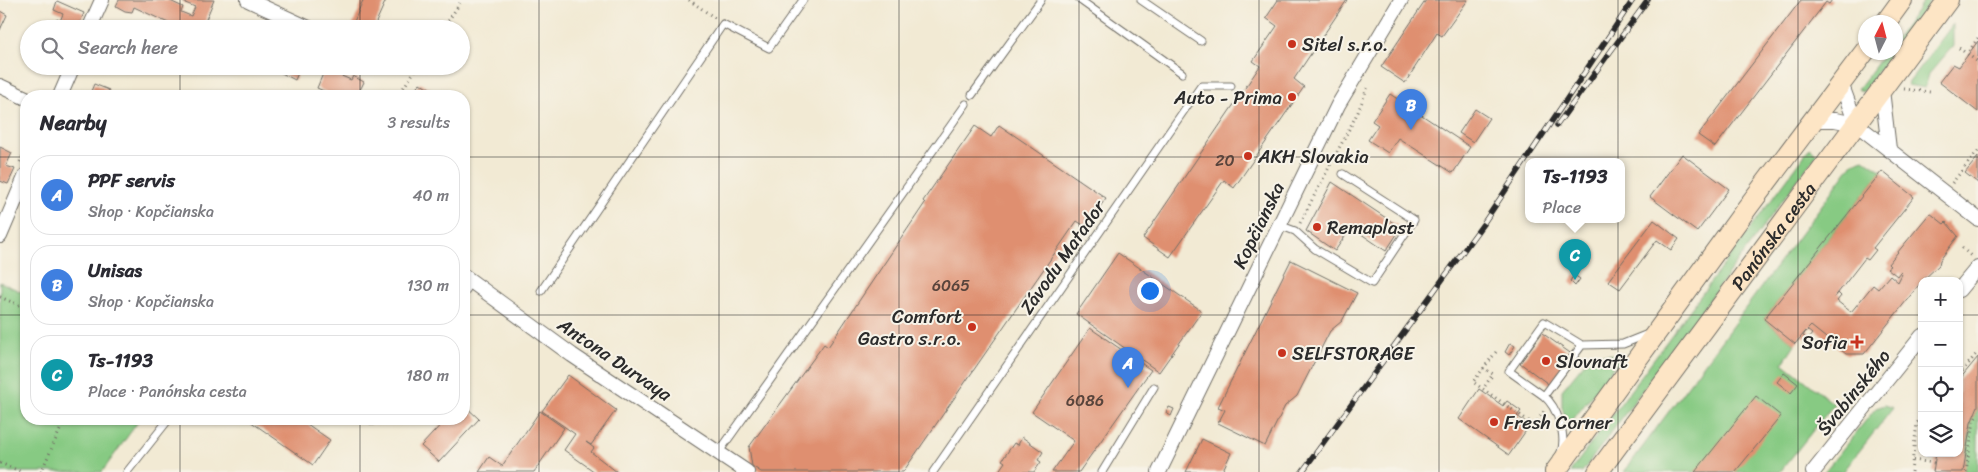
<!DOCTYPE html>
<meta charset="utf-8">
<style>
body{margin:0;font-family:Sriracha,sans-serif;background:#f7f7f7;color:#2b2b33}
.controls{position:absolute;right:15px;bottom:15px;display:grid;overflow:hidden;border-radius:10px;box-shadow:0 1px 4px #0004}
.controls button{width:45px;height:45px;display:grid;place-items:center;padding:0;border:0;border-bottom:1px solid #e1e1e2;background:#fff;color:#2b2b33;font:25px sans-serif}
.compass{position:absolute;left:1858px;top:15px;width:45px;height:45px;border-radius:50%;background:#fff;box-shadow:0 1px 4px #0004;rotate:6deg}
.you{position:absolute;left:1149px;top:290px;width:18px;height:18px;margin:-12px;border:4px solid #fff;border-radius:50%;background:#1a73e8;box-shadow:0 0 0 8px #1a73e833}
.badge{display:grid;place-items:center;width:32px;height:32px;border-radius:50%;background:#c8321e;color:#fff;font-size:16px;font-weight:700}
.pin{position:absolute;translate:-50% -41px;filter:drop-shadow(0 1px 2px #0008)}
.pin::after{content:'';position:absolute;top:26px;width:18px;height:15px;background:inherit;clip-path:polygon(0 0,100% 0,50% 100%)}
.popup{position:absolute;left:1525px;top:158px;width:100px;height:65px;box-sizing:border-box;display:grid;place-content:center;border-radius:10px;background:#fff;filter:drop-shadow(0 1px 4px #0005);font-size:16px;white-space:nowrap;color:#7c7c81}
.popup b{font-size:19px;color:#2b2b33}
.popup::after{content:'';position:absolute;left:50%;top:100%;margin-left:-10px;border:10px solid transparent;border-top-color:#fff}
.list{margin:0;padding:0;list-style:none}
h2{display:flex;justify-content:space-between;align-items:center;height:65px;margin:0;padding:0 20px;font-size:21px}
h2 small{font-size:16px;font-weight:400;color:#7c7c81}
.list li{display:grid;grid-template-columns:32px 1fr auto;gap:15px;align-items:center;box-sizing:border-box;height:80px;margin:0 10px 10px;padding:0 10px;border:1px solid #e1e1e2;border-radius:20px}
.list b{display:block;font-size:19px;white-space:nowrap}
.list p{margin:0;font-size:16px;white-space:nowrap;color:#7c7c81}
.list em{font-size:16px;font-style:normal;color:#7c7c81}
.icon{flex:none;width:28px;height:28px;fill:none;stroke:currentColor;stroke-width:2;stroke-linecap:round;stroke-linejoin:round}
.map{position:relative;flex:none;width:1978px;height:472px;overflow:hidden}
.search{position:absolute;background:#fff;box-shadow:0 1px 4px #0004;left:20px;top:20px;width:450px;height:55px;display:flex;align-items:center;gap:12px;box-sizing:border-box;padding:0 18px;border-radius:28px;color:#7c7c81;font-size:19px}
.panel{position:absolute;background:#fff;box-shadow:0 1px 4px #0004;left:20px;top:90px;width:450px;height:335px;border-radius:20px}
.map>svg:first-child{display:block}
.green{fill:#87ca83;stroke:#597a57}
.building{fill:#df8f6f}
.lines{fill:none;stroke-linecap:round;stroke-linejoin:round}
.service-casing{stroke:#716e66;stroke-width:9}
.minor-casing{stroke:#716e66;stroke-width:16}
.secondary-casing{stroke:#716e66;stroke-width:22}
.path{stroke:#716e66;stroke-width:3;stroke-dasharray:1 4;stroke-linecap:butt}
.service{stroke:#fff;stroke-width:7}
.minor{stroke:#fff;stroke-width:14}
.secondary{stroke:#fde5c5;stroke-width:20}
.rail-casing{stroke:#2b2b2b;stroke-width:5.5}
.rail{stroke:#f7f3e8;stroke-width:4;stroke-dasharray:11;stroke-linecap:butt}
.grid{fill:none;stroke:#2b2b2b;stroke-width:1;stroke-opacity:0.55}
.poi-dot{fill:#c8321e;stroke:#f7f3e8;stroke-width:2}
.labels{text-anchor:middle;stroke-width:4;stroke-linejoin:round;paint-order:stroke}
.number-label{font-size:16px;fill:#58443c}
.poi-label{font-size:19px;fill:#2b2b2b;stroke:#f7f3e8;text-anchor:start}
.street-label{font-size:19px;fill:#2b2b2b;stroke:#f7f3e8}
</style>
<div class="map">
<svg width="1978" height="472" viewBox="0 0 1978 472">
<rect width="100%" height="100%" fill="#f7f3e8"/>
<filter id="ink" filterUnits="userSpaceOnUse"><feTurbulence type="fractalNoise" baseFrequency=".02" numOctaves="2"/><feDisplacementMap in="SourceGraphic" scale="10" xChannelSelector="R" yChannelSelector="G"/><feConvolveMatrix kernelMatrix="1 2 1 2 8 2 1 2 1" color-interpolation-filters="sRGB"/></filter>
<filter id="wash" filterUnits="userSpaceOnUse"><feTurbulence type="fractalNoise" baseFrequency=".0096" numOctaves="4" result="noise"/><feDisplacementMap in="SourceGraphic" scale="20" xChannelSelector="R" yChannelSelector="G"/><feGaussianBlur stdDeviation="1.12" result="paint"/><feColorMatrix in="noise" values="0 0 0 0 0 0 0 0 0 0 0 0 0 0 0 0 0 1.4 0 .05"/><feComposite in="paint" operator="in"/></filter>
<g filter="url(#wash)">
<rect width="100%" height="100%" fill="#f2ead4"/>
<path class="green" d="M1924 0H1931L1896 47V39Z
M1953 24V46L1929 74 1925 88 1907 85Z
M1886 52 1892 53 1863 92 1858 89Z
M1810 148 1817 154 1582 472H1570Z
M1864 159 1882 171 1764 319 1795 344 1783 363 1834 404 1780 472H1624L1853 163Z
M0 282 26 294V419H140L102 472H0Z
M1601 354 1623 355 1568 426 1562 407V390L1586 361Z
M1885 405 1893 408 1843 472H1824L1876 408Z
M1978 406V472H1964L1971 423Z"/>
<g id="blocks">
<path class="building" d="M119 0H168L183 7 181 12 191 16 195 7 183 2 184 0H214L202 29H181L134 7 132 12 125 11 116 6Z
M363 0H386L373 29H351Z
M1278 0H1347L1294 79 1304 87 1234 188 1224 180 1170 257 1143 238 1260 66 1253 61 1277 26 1266 18Z
M1426 0H1468L1442 36 1437 33 1405 83 1381 67Z
M1801 0H1832L1829 4 1826 2 1715 147 1698 135Z
M57 1 84 13 77 29H66L55 23 57 19 60 21 63 14 54 10Z
M0 11 7 15 0 30Z
M1978 41V112L1939 82 1953 64 1959 67Z
M272 66H301L295 80 272 68Z
M325 69 351 80 353 76 364 82 357 96H335L317 88Z
M420 83 427 88 428 87 442 96H422L415 90Z
M94 84 109 90 106 96H89Z
M1390 94 1470 147 1453 173 1398 138 1388 153 1368 140 1378 125 1372 121Z
M1475 109 1489 118 1473 142 1459 133Z
M999 125 1106 198 1086 227 1077 221 903 472H761L752 466 749 447 824 344 828 347 925 203 923 201 975 126 991 137Z
M0 147 12 153 6 166 15 169 8 184 0 181Z
M1682 154 1729 189 1697 232 1650 197Z
M1978 157V183L1965 173Z
M1882 171 1914 197 1873 248 1876 250 1868 260 1865 258 1834 298 1838 293 1841 296 1837 301 1851 312 1873 285 1878 289 1890 275 1898 282 1902 274 1900 272 1897 276 1887 268 1890 266 1888 264 1930 213 1944 224 1946 222 1958 236 1940 260 1939 265 1922 281 1864 354H1846L1811 326 1807 330 1812 334 1808 339 1803 336 1806 331 1795 344 1764 319Z
M1332 182 1401 228 1386 251 1351 227 1335 251 1306 231Z
M1654 220 1679 239 1671 250 1657 240 1620 289 1608 281Z
M1118 253 1202 311 1159 372 1076 314Z
M1291 260 1357 293 1342 321 1330 331 1297 396 1285 406 1265 446 1218 423 1225 410 1218 407Z
M1574 275 1580 279 1575 286 1570 281Z
M1090 328 1151 370 1079 472H1052L1074 441 1032 412Z
M1542 333 1573 355 1551 386 1520 363Z
M1510 343 1515 346 1509 355 1505 352Z
M1978 357V406L1971 423 1963 472H1933L1936 453H1959V380Z
M1784 373 1798 384 1791 393 1777 382Z
M568 375 616 410 591 445 586 442 594 448 591 452 617 472H595L564 450 575 434 542 411Z
M1479 389 1503 406 1507 401 1521 411 1517 416 1530 425 1509 455 1459 419Z
M1756 396 1781 416 1735 472H1695Z
M464 405 479 419 439 462 421 446 446 419H464Z
M1169 407 1174 409 1171 416 1166 413Z
M540 411 564 428 534 472H479L489 457 502 466Z
M247 419H300L330 440 313 465Z
M1022 437 1043 452 1038 460 1041 462 1034 472H998L1005 462 1002 460 1014 443 1018 445Z
M1202 439 1231 453 1222 472H1186Z"/>
</g>
</g>
<g filter="url(#ink)">
<use href="#blocks" fill-opacity="0" stroke="#716e66" stroke-width="1"/>
<g class="lines">
<g class="service-casing">
<path id="service" d="M1080 0 1182 73
M1141 0 1201 41
M972 95 1041 0
M1279 225 1295 231 1315 249 1372 283 1414 220 1343 174
M541 291 723 24 769 48 803 0
M464 293 472 281
M1544 396 1509 371 1544 322 1582 345
M371 419 373 421 375 419
M719 452 966 104
M1561 452C1567 435 1557 407 1544 396L1582 345 1623 344 1648 334
M127 472 169 419
M933 472 1201 86H1231
M1102 472 1154 387"/>
</g>
<g class="minor-casing">
<path id="minor" d="M248 0 311 29
M89 29 102 0
M1841 83 1856 124
M0 86 26 98
M1882 90 1889 149
M60 96 73 66
M1813 120H1835L1856 124 1978 219
M0 236 26 175
M464 276 572 355 747 472
M1959 290 1978 267
M1159 472 1338 105 1401 0
M1813 472 1922 336"/>
</g>
<g class="secondary-casing">
<g id="secondary">
<path d="M1886 22 1902 0"/>
<path d="M1555 472 1747 208 1866 50"/>
<path id="s1" d="M1598 472 1948 0"/>
</g>
</g>
<path class="path" d="M689 0 715 18
M443 29 462 0
M1978 38 1967 54 1978 62
M1959 48 1967 54
M1904 89 1930 92
M398 96 418 66
M20 162 26 149
M1952 183 1978 151
M1300 223 1358 112 1368 86
M1962 248 1971 256
M0 297 26 308
M1496 352 1473 382 1540 429
M1483 368 1493 374 1483 389
M1959 375 1978 352
M1535 425 1544 411
M1913 460 1934 463
M0 463 22 472
M41 472 65 419
M1911 472 1917 423 1922 418
M1966 472 1974 421 1978 414"/>
<use href="#service" class="service"/>
<use href="#minor" class="minor"/>
<use href="#secondary" class="secondary"/>
<g class="rail-casing">
<path id="rail" d="M1557 125 1648 0
M1302 472 1483 224 1633 0"/>
</g>
<use href="#rail" class="rail"/>
</g>
</g>
<path class="grid" d="M180 0V29M360 0V29M539 0V472M719 0V472M899 0V472M1079 0V472M1259 0V472M1439 0V472M1618 0V472M1798 0V472M180 66V96M360 66V96M0 157H26M464 157H1978M0 315H26M464 315H1922M1959 315H1978M180 419V472M360 419V472"/>
<g class="poi-dot">
<circle cx="1292" cy="44" r="5"/>
<circle cx="1292" cy="97" r="5"/>
<circle cx="1248" cy="156" r="5"/>
<circle cx="1317" cy="227" r="5"/>
<circle cx="972" cy="327" r="5"/>
<path d="M1854.5 334.5h5v5h5v5h-5v5h-5v-5h-5v-5h5z"/>
<circle cx="1282" cy="353" r="5"/>
<circle cx="1546" cy="361" r="5"/>
<circle cx="1494" cy="422" r="5"/>
</g>
<g class="labels">
<g class="number-label">
<text x="1225" y="166">20</text>
<text x="951" y="291">6065</text>
<text x="1085" y="406">6086</text>
</g>
<g class="poi-label">
<text x="1302" y="51">Sitel s.r.o.</text>
<text x="1282" y="104" text-anchor="end">Auto - Prima</text>
<text x="1258" y="163">AKH Slovakia</text>
<text x="1327" y="234">Remaplast</text>
<text x="962" y="323" text-anchor="end">Comfort<tspan x="962" dy="22">Gastro s.r.o.</tspan></text>
<text x="1847" y="349" text-anchor="end">Sofia</text>
<text x="1292" y="360">SELFSTORAGE</text>
<text x="1556" y="368">Slovnaft</text>
<text x="1504" y="429">Fresh Corner</text>
</g>
<g class="street-label">
<text transform="translate(1258 225) rotate(-64)" y="7">Kopčianska</text>
<text dy="7" stroke="none"><textPath href="#s1" startOffset="294">Panónska cesta</textPath></text>
<text transform="translate(1062 257) rotate(-55)" y="7">Závodu Matador</text>
<text transform="translate(615 359) rotate(34)" y="7">Antona Durvaya</text>
<text transform="translate(1853 392) rotate(-51)" y="7">Švabinského</text>
</g>
</g>
</svg>
<div class="controls">
<button>+</button>
<button>−</button>
<button><svg class="icon" aria-label="locate" viewBox="0 0 24 24"><circle cx="12" cy="12" r="6"/><path d="M12 2v4M12 18v4M2 12h4M18 12h4"/></svg></button>
<button><svg class="icon" aria-label="layers" viewBox="0 0 24 24"><path d="M12 4l9 5-9 5-9-5zM3 14l9 5 9-5"/></svg></button>
</div>
<svg class="compass" viewBox="-18 -18 36 36"><path d="M0-13l5 13h-10z" fill="#e53935"/><path d="M0 13l5-13h-10z" fill="#7c7c81"/></svg>
<div class="you"></div>
<div class="pin badge" style="left:1128px;top:388px;background:#3f7fe0">A</div>
<div class="pin badge" style="left:1411px;top:130px;background:#3f7fe0">B</div>
<div class="pin badge" style="left:1575px;top:280px;background:#0f9aa8">C</div>
<div class="popup"><b>Ts-1193</b>Place</div>
<div class="search"><svg class="icon" aria-label="search" viewBox="0 0 24 24"><circle cx="10" cy="10" r="6"/><path d="M15 15l6 6"/></svg>Search here</div>
<section class="panel">
<h2>Nearby<small>3 results</small></h2>
<ul class="list">
<li><span class="badge" style="background:#3f7fe0">A</span><div><b>PPF servis</b><p>Shop · Kopčianska</p></div><em>40 m</em></li>
<li><span class="badge" style="background:#3f7fe0">B</span><div><b>Unisas</b><p>Shop · Kopčianska</p></div><em>130 m</em></li>
<li><span class="badge" style="background:#0f9aa8">C</span><div><b>Ts-1193</b><p>Place · Panónska cesta</p></div><em>180 m</em></li>
</ul>
</section>
</div>
